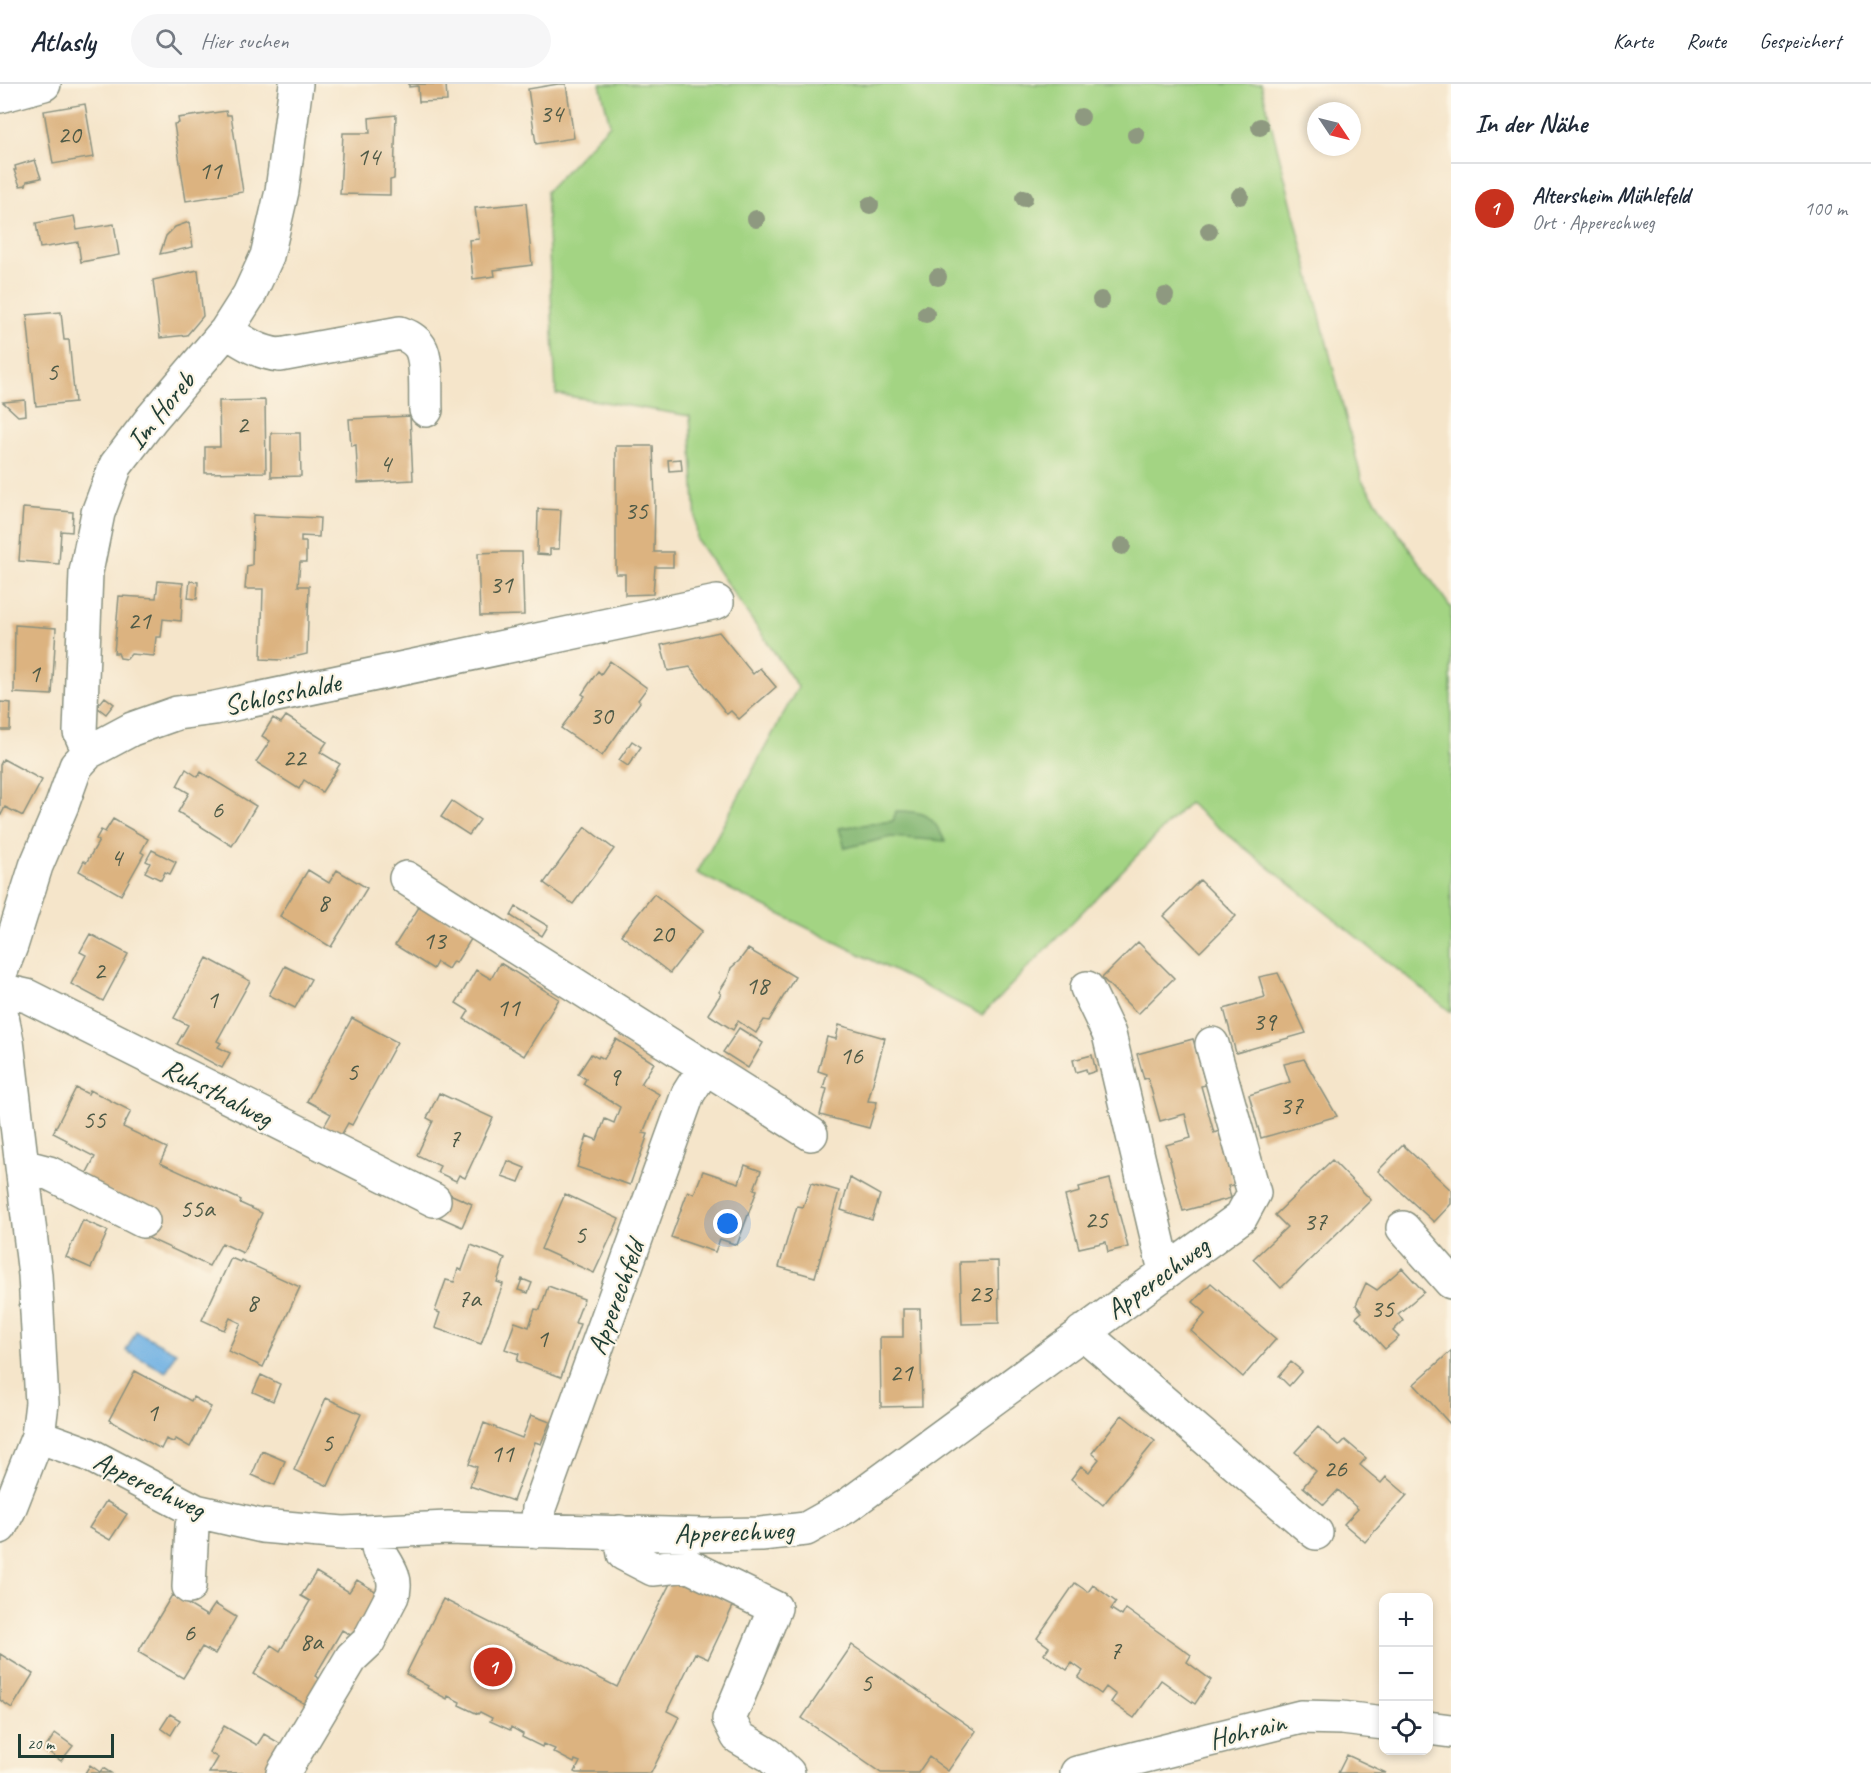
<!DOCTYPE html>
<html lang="de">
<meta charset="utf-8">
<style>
body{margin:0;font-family:Caveat,sans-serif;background:#f6f6f7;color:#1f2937}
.controls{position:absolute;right:18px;bottom:18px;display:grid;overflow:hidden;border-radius:12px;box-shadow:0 3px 9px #0003}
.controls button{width:54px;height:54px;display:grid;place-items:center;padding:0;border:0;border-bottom:2px solid #e0e1e3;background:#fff;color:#1f2937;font:30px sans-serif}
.compass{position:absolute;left:1307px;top:18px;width:54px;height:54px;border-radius:50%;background:#fff;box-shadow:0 3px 9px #0003;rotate:125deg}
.scale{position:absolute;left:18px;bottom:15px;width:96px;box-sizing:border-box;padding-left:6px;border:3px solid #1f3d34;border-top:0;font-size:16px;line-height:21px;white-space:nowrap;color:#1f3d34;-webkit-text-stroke:4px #fcf5e5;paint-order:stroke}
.you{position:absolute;left:728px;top:1140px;width:21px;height:21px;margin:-15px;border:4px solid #fff;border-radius:50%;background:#1a73e8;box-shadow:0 0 0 9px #1a73e833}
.badge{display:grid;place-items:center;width:39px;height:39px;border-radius:50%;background:#c8321e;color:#fff;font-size:20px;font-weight:700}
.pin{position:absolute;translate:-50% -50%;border:3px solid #fff;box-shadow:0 2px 6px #0006}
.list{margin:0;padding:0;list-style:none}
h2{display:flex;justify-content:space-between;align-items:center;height:78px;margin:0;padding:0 24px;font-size:26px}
h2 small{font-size:20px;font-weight:400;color:#747a83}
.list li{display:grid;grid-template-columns:39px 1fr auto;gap:18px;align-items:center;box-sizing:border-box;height:90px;padding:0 24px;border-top:2px solid #e0e1e3}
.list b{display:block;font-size:22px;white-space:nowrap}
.list p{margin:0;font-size:20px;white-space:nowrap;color:#747a83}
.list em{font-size:20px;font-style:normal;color:#747a83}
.icon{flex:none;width:33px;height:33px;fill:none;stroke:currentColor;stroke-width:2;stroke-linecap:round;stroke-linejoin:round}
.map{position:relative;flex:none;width:1451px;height:1689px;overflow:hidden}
header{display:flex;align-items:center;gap:36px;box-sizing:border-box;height:84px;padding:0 30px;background:#fff;border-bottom:2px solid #e0e1e3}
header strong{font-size:28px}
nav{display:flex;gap:33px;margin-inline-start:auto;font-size:21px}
.search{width:420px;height:54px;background:#f6f6f7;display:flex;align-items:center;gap:15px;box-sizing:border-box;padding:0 21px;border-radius:33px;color:#747a83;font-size:22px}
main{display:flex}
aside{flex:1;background:#fff}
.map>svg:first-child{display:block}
.green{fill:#a3d483;stroke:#61885c;stroke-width:1.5}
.forest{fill:#82b671;stroke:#507a52;stroke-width:1.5}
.water{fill:#6eb0e3;stroke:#46768c;stroke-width:1.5}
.building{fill:#dcb380}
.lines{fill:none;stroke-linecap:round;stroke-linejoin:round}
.minor-casing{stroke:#8a917f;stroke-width:36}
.minor{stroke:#fff;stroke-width:33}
.tree{fill:#8e9980}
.labels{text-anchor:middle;stroke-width:4.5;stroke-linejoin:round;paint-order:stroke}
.number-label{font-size:26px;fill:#4e5a47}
.street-label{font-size:28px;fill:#1f3d34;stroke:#fcf5e5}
</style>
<header>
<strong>Atlasly</strong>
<div class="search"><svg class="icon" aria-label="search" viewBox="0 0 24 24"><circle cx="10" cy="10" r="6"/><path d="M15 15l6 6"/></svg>Hier suchen</div>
<nav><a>Karte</a><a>Route</a><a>Gespeichert</a></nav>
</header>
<main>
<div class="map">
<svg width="1451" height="1689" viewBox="0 0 1451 1689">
<rect width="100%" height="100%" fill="#fcf5e5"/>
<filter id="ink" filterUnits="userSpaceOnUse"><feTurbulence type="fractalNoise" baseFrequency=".0167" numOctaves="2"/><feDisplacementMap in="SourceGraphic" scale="12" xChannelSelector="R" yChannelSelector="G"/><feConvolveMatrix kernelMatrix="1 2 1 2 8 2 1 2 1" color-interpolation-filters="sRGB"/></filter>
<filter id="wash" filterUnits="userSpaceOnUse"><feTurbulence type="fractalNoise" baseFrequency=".008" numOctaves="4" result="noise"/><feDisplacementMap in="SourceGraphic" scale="24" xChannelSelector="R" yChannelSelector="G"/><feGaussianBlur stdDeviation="1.35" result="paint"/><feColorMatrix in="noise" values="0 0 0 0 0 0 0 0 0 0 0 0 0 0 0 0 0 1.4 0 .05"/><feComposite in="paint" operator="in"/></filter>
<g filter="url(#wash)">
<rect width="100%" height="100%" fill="#f5e5ca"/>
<path class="green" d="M600 0H1261L1362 397 1451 524V928L1188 719 982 931 697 789 798 603 697 456 690 332 556 310 546 108 610 40Z"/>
<path class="forest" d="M896 727C925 727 932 730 945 757L891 753 845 764 839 744 893 737Z"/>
<path class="water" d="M136 1247 176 1268 166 1288 126 1267Z"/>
<g id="blocks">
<path class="building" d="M409 0H446L447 17 419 18 418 2 409 3Z
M558 0H566L574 54 536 60 528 5Z
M85 20 94 73 53 80 44 27Z
M226 27 227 31H231L243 108 186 117 174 40 179 39 178 34Z
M396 31 394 95 390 96V111L340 110 343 49H370L369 34Z
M35 76 41 94 27 97 26 101 20 102 14 86H16L15 82Z
M526 119 532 181 494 186 495 192 473 195 469 156 479 155 475 124Z
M74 132 77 146 114 140 119 171 81 178 78 158 40 164 36 139Z
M189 138 193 163 160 170 166 152 175 143Z
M198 186 203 232 187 251 160 254 153 196Z
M61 228 64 256H69L75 318 36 322 27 231Z
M25 316 26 331 18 332 3 318Z
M265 316 266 388 205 389V363H220L219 317Z
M410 332 413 396 358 399 356 361 351 362 349 335Z
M271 349H300L301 392 271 393Z
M616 362H653L655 415 654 468H673V483H655L653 510 625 511V490H616Z
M681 375 682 386 669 387 668 376Z
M23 424 73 428 72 448 61 447 59 480 19 477Z
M538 425 561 426 559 465H550V471L537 470Z
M253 431 320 434 319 453 301 452V458H306V478H300L298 502H309L307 570 281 576 261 575 263 505H245L247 482 252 481Z
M502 468H522L524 531 480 532 478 469Z
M158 497 183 499 181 537 163 535 161 553H156L154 572 131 570 127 575 120 574 118 569H114L119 512 156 514Z
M190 497 198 498 197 515 188 514Z
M15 541 56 544 52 611 14 609Z
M719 548 753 590 760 584 776 603 739 635 731 627 727 630 690 583 668 587 661 561Z
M610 577 647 604 638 616 640 618 602 672 561 644 585 612 582 610 598 587 601 590Z
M105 613 114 620 106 630 97 623Z
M0 618 11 619 10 646H0Z
M286 632 327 658 320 668 340 680 322 708 304 696 299 705 256 678 270 657 262 652 273 634 281 639Z
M632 657 641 663 628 682 619 676Z
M3 675 42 696 23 732 5 723 0 733V681Z
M186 685 198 693 201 688 256 722 232 762 178 728 189 709 177 702Z
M452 717 480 736 469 751 441 733Z
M113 735 148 755 141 768 144 770 121 811 79 787 84 777 86 779 99 757 96 755 101 746 105 748Z
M585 743 614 765 573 820 544 799Z
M152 766 176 778 170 790 165 788 161 796 145 788 150 779 146 777Z
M308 786 329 799 337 786 367 804 331 863 280 832Z
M1200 796 1236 832 1200 868 1164 832Z
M654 810 702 847 670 889 621 851Z
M421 820 473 852 456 879 453 877 448 885 437 878 433 885 395 861Z
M516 823 548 842 542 852 511 832Z
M90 850 128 870 103 917 71 900 86 871 80 868Z
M1138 858 1174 894 1138 930 1102 894Z
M748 865 795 893 769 937 764 936 756 949 738 937 733 946 708 930 721 910 719 908 728 894 731 884 739 877Z
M207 874 250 897 217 957 221 959 218 963 230 969 222 984 177 960 188 941 174 934Z
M500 879 559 915 524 972 464 935 469 927 456 919 476 886 491 895Z
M285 882 311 895 295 924 269 911Z
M1278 889 1306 949 1236 969 1224 925 1265 913 1259 893Z
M352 934 397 958 352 1041 348 1039 340 1053 323 1044 331 1030 307 1017Z
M839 941 885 954 868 1017 877 1018 869 1044 820 1031 827 1005 823 1004 827 990 818 987 827 953 836 955Z
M739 944 763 959 748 984 723 968Z
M616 955 654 979 641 1000 659 1010 643 1049 648 1050 630 1101 577 1083 587 1052 597 1056 605 1035 614 1039 620 1023 583 1000 586 995 578 990 591 970 598 974 599 972 604 975Z
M1193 955 1206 1001 1201 1002 1214 1049 1219 1047 1234 1101 1228 1102 1231 1114 1183 1127 1166 1061 1191 1054 1185 1030 1160 1037 1148 994 1144 995 1137 970Z
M1092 971 1096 987 1087 990 1086 985 1076 988 1073 976Z
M1304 975 1337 1032 1261 1054 1249 1011 1290 998 1284 980Z
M76 1004 88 1010 90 1006 131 1027 123 1043 167 1064 160 1079 241 1116 240 1119 262 1129 243 1169 222 1159 209 1182 146 1153 157 1130 83 1096 95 1073 66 1058 67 1056 53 1049Z
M439 1009 493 1034 465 1094 459 1091 456 1097 437 1088 440 1082 417 1071 433 1037 427 1034Z
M1403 1061 1451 1106V1120L1434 1138 1378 1087Z
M1332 1076 1371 1116 1281 1204 1253 1175 1287 1143 1275 1131Z
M508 1077 525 1084 519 1098 502 1092Z
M745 1081 761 1087 754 1105 757 1106 737 1161 720 1155 715 1168 671 1153 688 1107 694 1110 703 1087 739 1099Z
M850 1094 880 1111 872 1136 841 1126Z
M1110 1095 1128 1163 1108 1168 1106 1158 1079 1164 1065 1112 1080 1108 1079 1103Z
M811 1099 839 1107 815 1193 779 1183 797 1122 803 1123Z
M443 1107 472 1120 462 1143 433 1130Z
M565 1110 619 1135 594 1189 541 1165Z
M83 1136 108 1147 91 1184 66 1173Z
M471 1161 505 1174 497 1198 503 1200 481 1260 435 1244 440 1229 435 1227 446 1196 454 1198 458 1185 462 1186Z
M231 1174 240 1178 241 1176 300 1203 263 1283 228 1267 241 1239 230 1234 224 1246 202 1236Z
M998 1177 999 1239 962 1240 960 1178Z
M1402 1184 1424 1208 1398 1230 1403 1237 1393 1247 1399 1253 1385 1265 1356 1233 1362 1228 1356 1221 1366 1199 1377 1206Z
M522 1195 532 1199 528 1209 518 1206Z
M1211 1199 1276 1255 1243 1293 1191 1247 1206 1229 1193 1218Z
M548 1202 584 1215 575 1239 580 1240 561 1293 517 1277 519 1270 505 1265 515 1238 529 1243 535 1225 540 1226Z
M903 1225H920L922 1322 881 1323 880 1253H903Z
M1451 1267V1341L1414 1300Z
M1291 1278 1302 1287 1289 1302 1279 1292Z
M135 1287 191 1317 193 1313 211 1323 190 1363 176 1355 173 1358 166 1355 161 1365 109 1336Z
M261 1291 280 1300 273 1317 253 1308Z
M326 1314 361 1330 328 1402 294 1386Z
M531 1331 550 1338 541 1360 535 1358 513 1417 470 1402 477 1383 469 1380 484 1339 522 1354Z
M1122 1331 1155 1357 1103 1421 1071 1395 1081 1382 1089 1388 1099 1375 1092 1369Z
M1318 1343 1339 1362 1345 1356 1366 1374 1360 1381 1381 1399 1386 1393 1407 1411 1365 1458 1344 1440 1358 1425 1338 1406 1324 1421 1303 1403 1316 1387 1295 1368Z
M262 1367 285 1377 275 1401 252 1391Z
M106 1417 127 1430 110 1456 89 1444Z
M316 1488 349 1508 357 1496 380 1510 354 1553 342 1546 315 1592 328 1600 313 1625 254 1590 271 1561 280 1567 310 1517 301 1512Z
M675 1490 734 1520 708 1575 695 1569 667 1627 679 1633 651 1689H577L575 1688 580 1678 575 1676 574 1679 553 1668 555 1665 543 1660 542 1663 522 1653 523 1650 511 1643 510 1646 490 1637 492 1634 480 1628 478 1630 459 1621 460 1618 448 1612 447 1615 427 1604 428 1602 406 1590 443 1515 617 1603Z
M1075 1499 1088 1508 1093 1501 1116 1518 1111 1525 1122 1532 1126 1525 1191 1571 1187 1578 1211 1596 1195 1620 1161 1596 1134 1634 1111 1618 1116 1611 1106 1603 1101 1610 1078 1594 1083 1587 1072 1579 1067 1586 1044 1570 1049 1563 1037 1554Z
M172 1511 207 1532 215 1520 236 1533 215 1570 202 1563 183 1594 138 1568Z
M852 1561 976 1647 948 1687 929 1673 918 1689H881L802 1634Z
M0 1570 33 1590 12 1624 0 1616Z
M170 1630 180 1636 171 1651 161 1644Z
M224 1642 257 1661 264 1650 291 1666 278 1689H209L218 1674 209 1668Z
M55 1649 73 1662 61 1677 45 1665Z
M1347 1671 1386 1689H1338Z
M90 1681 100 1688 103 1684 111 1689H85Z"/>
</g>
</g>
<g filter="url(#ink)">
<use href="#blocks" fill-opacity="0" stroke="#8a917f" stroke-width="1.5"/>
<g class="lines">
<g class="minor-casing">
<path id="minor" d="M0 12 44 0
M226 247C243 258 259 269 280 271L400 249C408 252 415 255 420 263 428 276 425 310 426 326
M89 668 80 648 86 488 98 429 116 381 152 334 226 247 249 211 267 172 282 107 296 0
M406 794 811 1050
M0 890 11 862 36 782 62 721 76 682 89 668 132 645 177 629 215 624 717 518
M1087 904 1109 950 1165 1187
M0 906 27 912 434 1116
M0 923 7 957 35 1191 42 1319 38 1352 9 1426 0 1443
M22 1082 49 1089 143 1137
M1403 1144 1451 1198
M1082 1248 1316 1449
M38 1352 88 1370 196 1427 262 1442 343 1449 448 1444 705 1451 761 1450 806 1445 847 1422 1241 1133 1254 1109 1212 960
M537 1447 539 1424 688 1010 705 983
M620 1448 624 1470 653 1485 687 1481 775 1524 729 1635 738 1653 769 1671 788 1689
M189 1503 192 1442 196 1427
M1428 1644 1451 1647
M283 1689 352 1573 368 1558 392 1512C399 1494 387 1481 379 1467 377 1461 377 1454 377 1448
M1077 1689 1301 1633 1342 1634 1384 1639"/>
</g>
<use href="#minor" class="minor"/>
</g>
<g class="tree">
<circle cx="1081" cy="33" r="9"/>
<circle cx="1260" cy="43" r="9"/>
<circle cx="1136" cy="51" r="9"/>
<circle cx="1240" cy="112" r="9"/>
<circle cx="1024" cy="114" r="9"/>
<circle cx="870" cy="121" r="9"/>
<circle cx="756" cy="135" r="9"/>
<circle cx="1209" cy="147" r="9"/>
<circle cx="938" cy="193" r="9"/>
<circle cx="1165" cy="212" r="9"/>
<circle cx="1101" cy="216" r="9"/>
<circle cx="926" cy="230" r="9"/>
<circle cx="1122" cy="462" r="9"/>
</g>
</g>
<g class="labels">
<g class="number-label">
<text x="551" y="38">34</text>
<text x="69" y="59">20</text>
<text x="368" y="81">14</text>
<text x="210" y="95">11</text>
<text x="52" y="296">5</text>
<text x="242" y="349">2</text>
<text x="385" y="388">4</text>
<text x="636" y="435">35</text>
<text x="501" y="509">31</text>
<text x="139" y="545">21</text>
<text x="34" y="598">1</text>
<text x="601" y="640">30</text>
<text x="294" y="682">22</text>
<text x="217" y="734">6</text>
<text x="116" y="782">4</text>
<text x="323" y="827">8</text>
<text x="662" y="858">20</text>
<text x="434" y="865">13</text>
<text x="99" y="895">2</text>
<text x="757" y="910">18</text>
<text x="212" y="924">1</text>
<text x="508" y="932">11</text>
<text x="1264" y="946">39</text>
<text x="851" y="980">16</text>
<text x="352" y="996">5</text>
<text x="614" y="1001">9</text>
<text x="1291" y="1030">37</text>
<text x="94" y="1044">55</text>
<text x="454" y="1063">7</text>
<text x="197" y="1133">55a</text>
<text x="1096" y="1144">25</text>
<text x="1315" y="1146">37</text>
<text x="580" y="1159">5</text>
<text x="980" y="1218">23</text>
<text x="469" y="1223">7a</text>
<text x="252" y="1227">8</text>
<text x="1382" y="1233">35</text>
<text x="542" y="1263">1</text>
<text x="901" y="1297">21</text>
<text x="152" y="1337">1</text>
<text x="327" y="1367">5</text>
<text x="502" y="1378">11</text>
<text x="1335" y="1393">26</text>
<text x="189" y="1557">6</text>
<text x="311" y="1566">8a</text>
<text x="1115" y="1575">7</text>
<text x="866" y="1607">5</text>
</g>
<g class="street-label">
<text transform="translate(160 326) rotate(-51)" y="10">Im Horeb</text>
<text transform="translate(282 609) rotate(-12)" y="10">Schlosshalde</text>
<text transform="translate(218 1008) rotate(27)" y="10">Ruhsthalweg</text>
<text transform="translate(1157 1193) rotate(-36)" y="10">Apperechweg</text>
<text transform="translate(615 1213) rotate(-70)" y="10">Apperechfeld</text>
<text transform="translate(150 1400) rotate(26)" y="10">Apperechweg</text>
<text transform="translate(734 1447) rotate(-2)" y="10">Apperechweg</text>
<text transform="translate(1247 1646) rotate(-14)" y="10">Hohrain</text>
</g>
</g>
</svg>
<div class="controls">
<button>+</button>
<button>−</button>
<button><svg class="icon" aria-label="locate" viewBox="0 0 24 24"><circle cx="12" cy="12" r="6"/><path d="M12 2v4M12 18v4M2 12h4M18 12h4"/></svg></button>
</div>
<svg class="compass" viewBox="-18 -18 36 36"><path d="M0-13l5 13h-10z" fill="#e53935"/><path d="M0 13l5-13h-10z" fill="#747a83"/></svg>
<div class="scale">20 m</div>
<div class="you"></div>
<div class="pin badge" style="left:493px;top:1583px">1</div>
</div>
<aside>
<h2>In der Nähe<small></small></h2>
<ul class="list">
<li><span class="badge">1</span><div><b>Altersheim Mühlefeld</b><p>Ort · Apperechweg</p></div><em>100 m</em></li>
</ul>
</aside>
</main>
